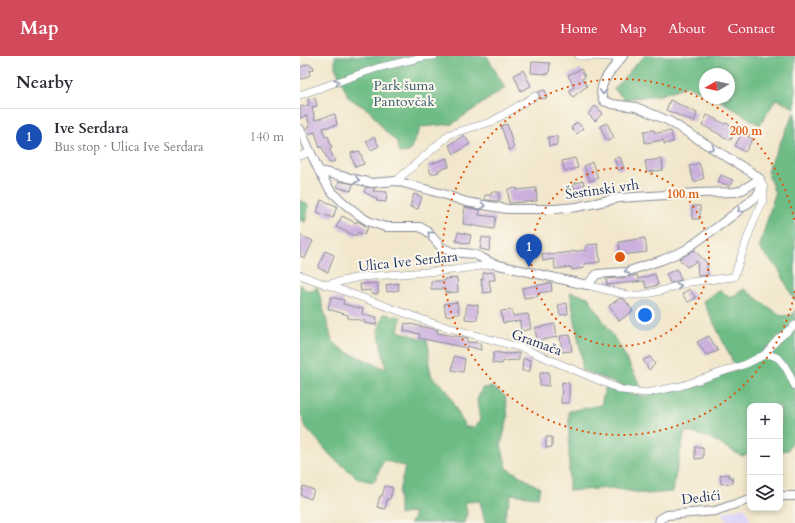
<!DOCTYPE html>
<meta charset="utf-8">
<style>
body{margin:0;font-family:Cardo,serif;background:#f2f2f3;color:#2b2b33}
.controls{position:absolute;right:12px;bottom:12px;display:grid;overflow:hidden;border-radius:8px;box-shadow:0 2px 6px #0003}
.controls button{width:36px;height:36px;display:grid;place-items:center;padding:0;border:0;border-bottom:1px solid #e1e1e2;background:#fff;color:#2b2b33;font:20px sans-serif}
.compass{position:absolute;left:399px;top:12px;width:36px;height:36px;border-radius:50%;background:#fff;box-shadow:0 2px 6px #0003;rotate:261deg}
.you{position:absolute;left:345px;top:259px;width:14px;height:14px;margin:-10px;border:3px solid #fff;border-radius:50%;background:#1a73e8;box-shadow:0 0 0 6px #1a73e833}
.badge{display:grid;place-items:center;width:26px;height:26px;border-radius:50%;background:#d1495b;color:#fff;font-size:13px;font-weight:700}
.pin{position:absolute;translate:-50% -33px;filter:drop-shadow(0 1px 2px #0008)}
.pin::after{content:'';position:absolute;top:21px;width:14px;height:12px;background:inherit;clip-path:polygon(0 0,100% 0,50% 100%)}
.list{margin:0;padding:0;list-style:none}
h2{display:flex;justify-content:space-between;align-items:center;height:52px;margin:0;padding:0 16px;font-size:17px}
h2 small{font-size:13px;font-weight:400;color:#7c7c81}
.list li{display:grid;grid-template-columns:26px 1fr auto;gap:12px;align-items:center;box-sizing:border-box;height:56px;padding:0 16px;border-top:1px solid #e1e1e2}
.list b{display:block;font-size:15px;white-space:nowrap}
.list p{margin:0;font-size:13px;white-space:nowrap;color:#7c7c81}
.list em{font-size:13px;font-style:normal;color:#7c7c81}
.icon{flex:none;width:22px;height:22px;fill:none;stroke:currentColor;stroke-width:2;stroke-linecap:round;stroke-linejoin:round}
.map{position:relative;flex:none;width:495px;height:467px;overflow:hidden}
header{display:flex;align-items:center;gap:24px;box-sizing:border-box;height:56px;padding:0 20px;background:#d1495b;color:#fff}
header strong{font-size:19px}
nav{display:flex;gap:22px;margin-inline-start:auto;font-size:14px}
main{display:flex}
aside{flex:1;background:#fff}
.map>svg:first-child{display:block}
.built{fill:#ddd5f6}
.forest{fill:#6dbc85;stroke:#447672}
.building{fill:#cbafdd}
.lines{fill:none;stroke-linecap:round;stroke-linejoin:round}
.minor-casing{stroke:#868b95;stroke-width:8}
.tertiary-casing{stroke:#868b95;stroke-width:10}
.minor{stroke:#fff;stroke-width:7}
.tertiary{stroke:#fff;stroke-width:8}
.oneway{stroke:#8d97ae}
.ring{fill:none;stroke:#de5710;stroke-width:2;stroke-dasharray:2 4}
.labels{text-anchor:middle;stroke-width:4;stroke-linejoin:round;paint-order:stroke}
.park-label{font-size:14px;fill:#365a6e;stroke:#fbf7ec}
.street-label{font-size:14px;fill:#1b2f5e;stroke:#fbf7ec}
.centre{fill:#de5710;stroke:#fbf7ec;stroke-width:2}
.ring-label{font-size:12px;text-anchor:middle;font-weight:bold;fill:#de5710;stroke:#fbf7ec;stroke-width:4;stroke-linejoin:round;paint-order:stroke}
</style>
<header>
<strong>Map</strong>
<nav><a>Home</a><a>Map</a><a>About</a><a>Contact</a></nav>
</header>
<main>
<aside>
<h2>Nearby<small></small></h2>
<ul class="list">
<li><span class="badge" style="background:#1a4fb4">1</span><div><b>Ive Serdara</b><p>Bus stop · Ulica Ive Serdara</p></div><em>140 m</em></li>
</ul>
</aside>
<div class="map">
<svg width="495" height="467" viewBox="0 0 495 467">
<rect width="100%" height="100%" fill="#fbf7ec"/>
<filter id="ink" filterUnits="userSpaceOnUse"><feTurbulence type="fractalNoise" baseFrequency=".025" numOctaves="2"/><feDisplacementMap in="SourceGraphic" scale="8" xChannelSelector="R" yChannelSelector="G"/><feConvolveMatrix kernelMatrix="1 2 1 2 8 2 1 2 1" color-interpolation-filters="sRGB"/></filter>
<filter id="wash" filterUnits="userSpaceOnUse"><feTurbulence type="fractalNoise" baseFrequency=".012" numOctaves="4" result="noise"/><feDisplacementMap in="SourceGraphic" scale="16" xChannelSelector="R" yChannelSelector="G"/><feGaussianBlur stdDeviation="0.9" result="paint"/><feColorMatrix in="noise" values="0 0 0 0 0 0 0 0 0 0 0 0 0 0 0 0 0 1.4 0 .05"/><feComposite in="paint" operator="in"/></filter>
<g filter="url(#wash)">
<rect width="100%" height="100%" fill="#f2e7cc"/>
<path class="built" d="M445 451 451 467H427L423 456Z"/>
<path class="forest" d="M35 0H187L205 32 152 68 121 71 109 96 99 97 97 86 86 76 70 55 49 42 35 11Z
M345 0H495V52L476 43 460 69 416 42H429V18H405V37L386 30 360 39 324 43 314 33C325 22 333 9 345 0Z
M495 55V245L479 214 459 192 475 138 467 115Z
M0 144 9 150 5 166 0 164Z
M0 228 6 234H15L17 230 32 284 39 291 47 296 86 313 78 274 84 258 101 261 98 275 127 284 129 293V309L132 321 147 334 165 371H174L180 365 177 344 182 332 192 331 205 340 208 361 201 389 207 412 240 432 238 441 211 438 204 463 209 467H185L180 445 165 446 167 457 164 467H109L114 462 113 456 99 459V436L105 411 84 404 74 426 59 423 32 401 5 370 0 355Z
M444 233 481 260 493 259 495 254V381L488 394 480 395V350H450V398L441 400 410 382 385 375 372 436 348 438 310 432 269 435V355L301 349 305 332 345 340 437 314 403 245 420 234 430 242Z
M270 236 288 241 322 294 342 333 326 331 281 314 282 304Z"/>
<g id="blocks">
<path class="building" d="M232 6 250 7 249 18 231 17Z
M8 8 13 10 14 13 9 15 10 19 0 24V11Z
M281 13 285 21 282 23 287 30 273 41 269 35 274 31 268 19Z
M223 14 231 30 221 35 214 19Z
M245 34 247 42 241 43 238 36Z
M15 42 17 50 12 51 15 64 35 58 37 69 23 72 25 81 28 80 32 92H29L35 105 29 107 22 91 20 92 15 76 8 78 7 71 10 70 7 60 0 62V51L9 49 8 43Z
M370 44 397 57 394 66 366 54Z
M295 50 303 57 295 65 288 58Z
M407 59 425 68 426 67 436 71 431 84 421 80V79L402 69Z
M277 66 283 72 277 78 271 72Z
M307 67 314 82 307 85 300 70Z
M207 68 214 92 209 94 201 70Z
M354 74 355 77 371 75 373 86 364 88V84L345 87 344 75Z
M442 77 453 83 445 96 435 90Z
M164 79 170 88 154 98 149 89Z
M257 80V89L249 90 248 81Z
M74 81 79 90 71 94 66 85Z
M60 95 64 108 55 111 51 97Z
M320 101 324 112 318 114 314 102Z
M147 102 149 111 138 114 139 116 131 118 128 109Z
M275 102 278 112 265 115 262 105Z
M362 103 363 114 347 116 345 105Z
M292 106 298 122 290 125 284 110Z
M399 107 404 122 394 126 389 110Z
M421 119 433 124 430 130 418 126Z
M39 125 53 128 51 135 37 131Z
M283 125 287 138 277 140 273 128Z
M66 131 75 132 73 135 87 136 86 146 76 145 77 143 64 136Z
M217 132V134L236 132 237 145 209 147 208 133Z
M192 136H199V145L185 144V139H191Z
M114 138 122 141 118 153 110 151Z
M21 144 37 150 33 162 17 156Z
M392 150H400V163H392Z
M165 151 180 154 179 159 196 161 194 173 163 168Z
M42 160 56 167 57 165 68 171 64 179 58 176 56 180 36 171Z
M158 176 171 179 169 188 156 185Z
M0 179 13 185 5 202 0 200Z
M182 181 191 183 189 195 180 193Z
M345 182 347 196 320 199 319 186Z
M298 188 300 206 284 208V212L272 214 271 211 255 213 254 203 243 205 242 198 248 197V199L286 194V189Z
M394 194 407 207 408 219 398 220 397 205 387 211 379 203Z
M25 195 34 199 28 216 18 212Z
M377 213 381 224 370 227 366 218Z
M194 216 195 224H189L191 236 183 237 181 223H183V217Z
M355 218 358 229 346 232 344 225 307 229 306 223 326 221 337 219 338 223Z
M157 222 158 236 146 237 145 233H131V225H145L144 223Z
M78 227V238H71V234L61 235 60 228Z
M98 227 99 234 87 236 86 229Z
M251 227 252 235 238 237V240L224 242 222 232Z
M389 233 396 242 388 246 382 238Z
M31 241 44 244 43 248 63 253 62 258 77 261 76 269 64 267 65 265 48 262V259L28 253Z
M320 242 325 244 333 255 319 265 309 250Z
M157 246 159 258 146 260 144 248Z
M267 247 268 258 260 259 258 249Z
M167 248 178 249 177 264 165 263Z
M212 254 213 260 228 258 231 273 221 275 220 265 203 267 201 255Z
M105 267 138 274 137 277 168 282 167 286 180 287 181 294 167 290V292L119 282 120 278 104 275Z
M255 268 257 281 237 285 235 272Z
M270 279 272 295 262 296 260 280Z
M409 280 418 295 406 299 397 286Z
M194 296 207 298 219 297V304L203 305 202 308 192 307Z
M154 300 165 303 163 316 152 314Z
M350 301 355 308 349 314 343 304Z
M223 303 231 304 230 315H222Z
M240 316H249V330L240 329Z
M262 326 269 327V347H261Z
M246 381H252V391L246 392Z
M395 391H403V402L395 403Z
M429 418V421H432L433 427 421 428 420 419Z
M3 430 14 434 11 443 1 439Z
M85 430 93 432 90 443H87L85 453 77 451 80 440H82Z"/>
</g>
</g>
<g filter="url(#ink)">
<use href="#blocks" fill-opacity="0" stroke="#868b95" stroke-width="1"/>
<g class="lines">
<g class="minor-casing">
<path id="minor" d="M279 0 313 1 321 2
M0 39 77 12 123 1 134 0
M0 100 10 96
M96 125 150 78 191 66 235 40
M0 219 132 267 225 293 322 334 346 337 381 330 446 308 464 299 478 283 495 269
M25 229 60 221 153 214 194 208
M287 229 327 239H342L360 235 390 226 434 221 451 172 463 144 464 132 460 123
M464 299C483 297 487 315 495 330"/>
</g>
<g class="tertiary-casing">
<path id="tertiary" d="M323 0C314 11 294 30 304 45L312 48 336 51 369 65 454 118 460 123
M0 73 19 115 30 134 45 148 59 159 68 165 85 171H120L127 175 141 191 152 196 174 198 194 208 287 229 297 218 326 216 362 204 385 194 420 169 456 141 460 134V123
M19 115 72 127 96 125 143 138 166 146 207 153H255L277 151 319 142 398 137 435 136 442 134 460 123
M480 440H495
M359 467 360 463 367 459 415 455 450 443"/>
</g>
<use href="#minor" class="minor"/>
<use href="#tertiary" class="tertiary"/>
</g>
<defs><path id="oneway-chevron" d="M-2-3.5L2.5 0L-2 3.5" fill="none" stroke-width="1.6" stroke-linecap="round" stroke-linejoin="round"/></defs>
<g class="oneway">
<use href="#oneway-chevron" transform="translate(37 26) rotate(-19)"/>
<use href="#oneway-chevron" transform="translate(303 36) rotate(93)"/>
<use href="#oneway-chevron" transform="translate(412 92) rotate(32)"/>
<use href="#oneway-chevron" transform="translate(57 124) rotate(13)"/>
<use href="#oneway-chevron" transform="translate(183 150) rotate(11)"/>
<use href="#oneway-chevron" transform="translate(440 154) rotate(142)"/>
<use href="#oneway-chevron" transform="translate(130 178) rotate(-137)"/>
<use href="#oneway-chevron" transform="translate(327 215) rotate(166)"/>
<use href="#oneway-chevron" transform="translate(379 230) rotate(-16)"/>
</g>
</g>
<g class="ring">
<circle cx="320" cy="201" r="89"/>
<path d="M495 235A178 178 0 1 1 495 167"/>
</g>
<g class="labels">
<g class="park-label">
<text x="104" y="34">Park šuma<tspan x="104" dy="16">Pantovčak</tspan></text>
</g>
<g class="street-label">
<text transform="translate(302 133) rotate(-8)" y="5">Šestinski vrh</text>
<text transform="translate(108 205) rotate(-6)" y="5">Ulica Ive Serdara</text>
<text transform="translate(237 286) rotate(20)" y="5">Gramača</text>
<text transform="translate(401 441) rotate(-7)" y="5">Dedići</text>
</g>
</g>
<circle cx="320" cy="201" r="6" class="centre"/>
<g class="ring-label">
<text x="446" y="79">200 m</text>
<text x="383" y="142">100 m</text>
</g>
</svg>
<div class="controls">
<button>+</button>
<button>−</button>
<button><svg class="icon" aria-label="layers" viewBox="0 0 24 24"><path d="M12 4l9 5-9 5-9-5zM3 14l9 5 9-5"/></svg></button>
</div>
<svg class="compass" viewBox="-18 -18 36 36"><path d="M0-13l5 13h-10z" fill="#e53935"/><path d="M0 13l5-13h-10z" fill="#7c7c81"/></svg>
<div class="you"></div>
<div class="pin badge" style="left:229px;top:211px;background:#1a4fb4">1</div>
</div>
</main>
